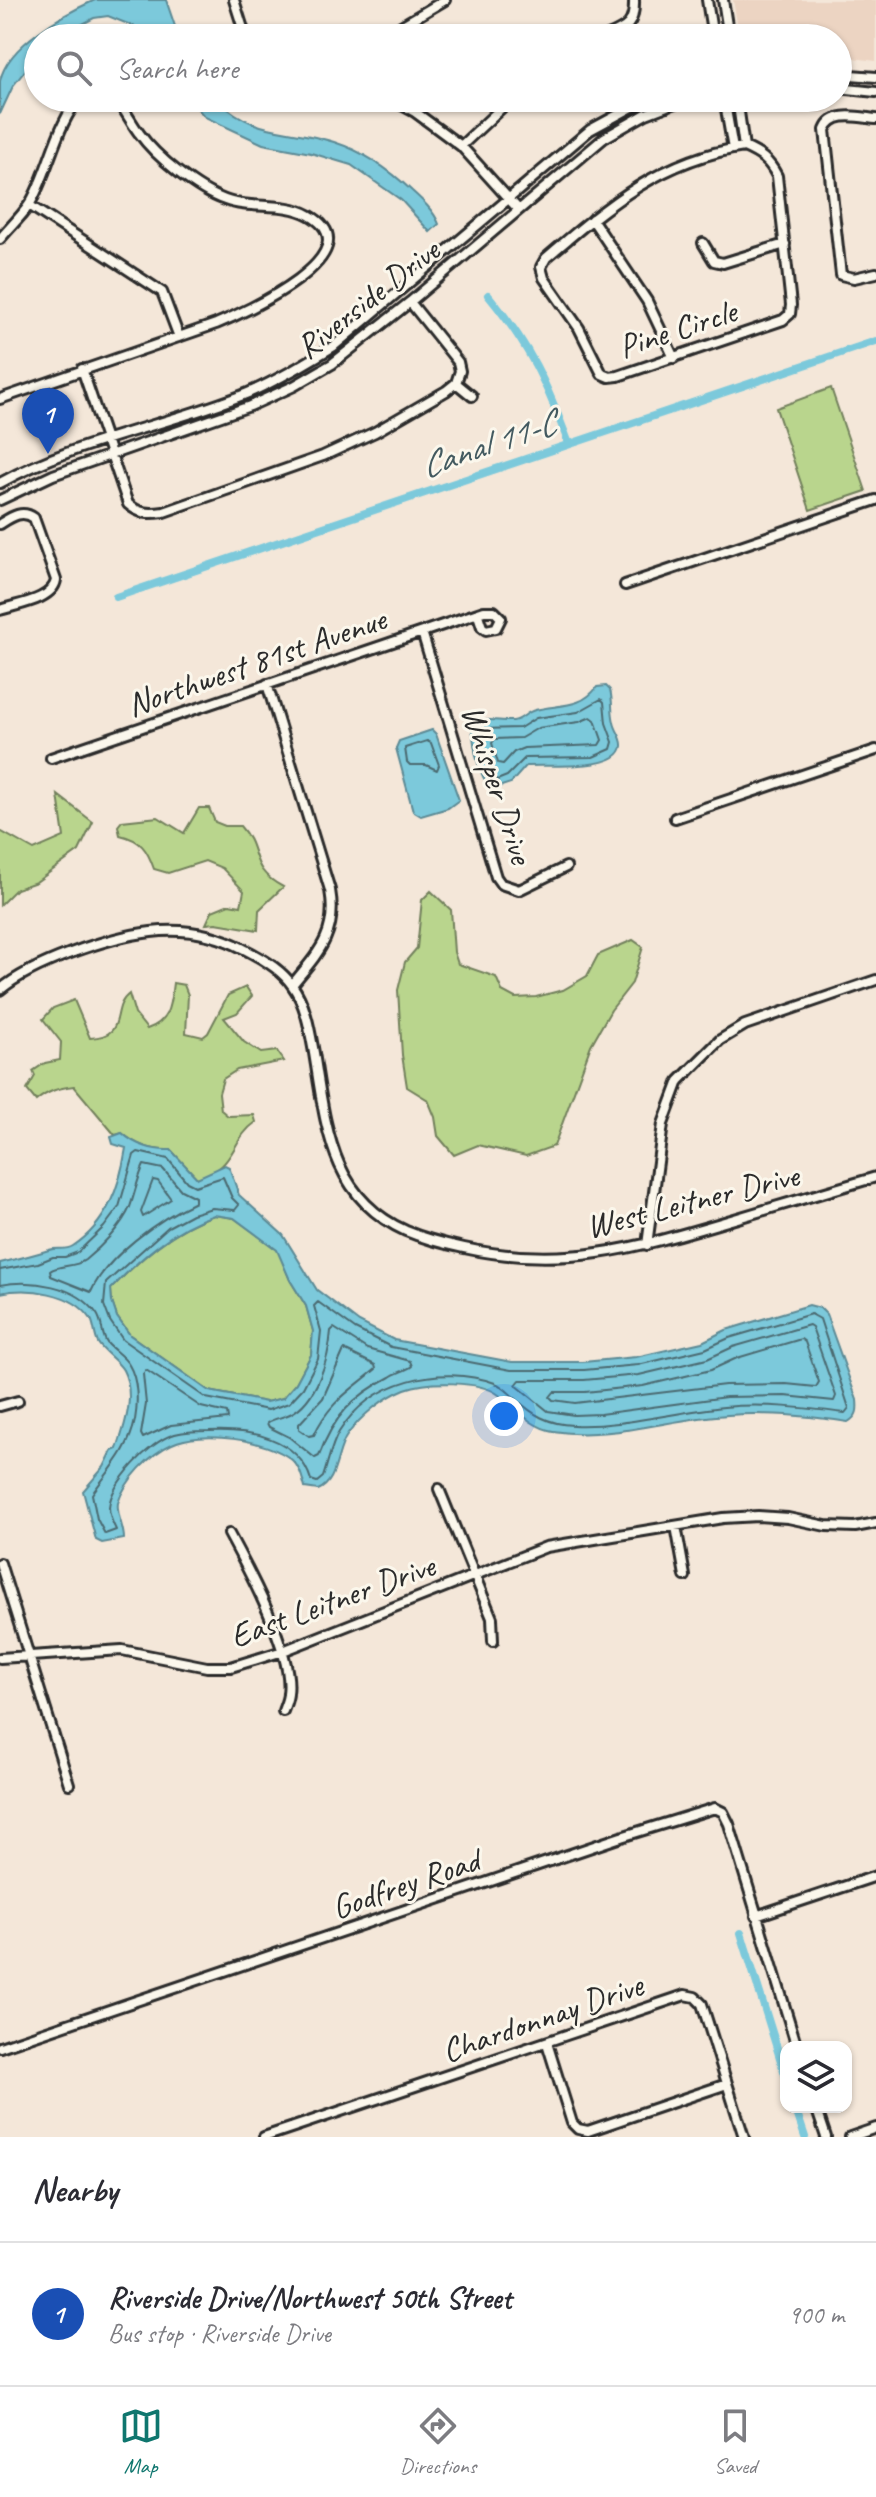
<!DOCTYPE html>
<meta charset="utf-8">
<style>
body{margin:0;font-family:Caveat,sans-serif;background:#f2f2f3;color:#2b2b33}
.controls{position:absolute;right:24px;bottom:24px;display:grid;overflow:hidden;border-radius:16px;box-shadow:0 2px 6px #0004}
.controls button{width:72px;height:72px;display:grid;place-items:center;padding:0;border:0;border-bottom:2px solid #e1e1e2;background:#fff;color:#2b2b33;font:40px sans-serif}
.you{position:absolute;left:504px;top:1416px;width:28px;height:28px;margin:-20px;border:6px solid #fff;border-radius:50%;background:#1a73e8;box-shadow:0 0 0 12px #1a73e833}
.badge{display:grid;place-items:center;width:52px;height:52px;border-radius:50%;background:#0f766e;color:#fff;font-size:26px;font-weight:700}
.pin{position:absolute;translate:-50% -66px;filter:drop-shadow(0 2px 4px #0008)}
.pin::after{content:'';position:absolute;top:42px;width:28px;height:24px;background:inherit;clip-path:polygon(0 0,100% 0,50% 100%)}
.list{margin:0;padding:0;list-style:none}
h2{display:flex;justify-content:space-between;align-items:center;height:104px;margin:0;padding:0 32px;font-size:34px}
h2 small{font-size:26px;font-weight:400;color:#7c7c81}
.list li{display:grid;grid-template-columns:52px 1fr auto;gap:24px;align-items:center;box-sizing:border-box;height:144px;padding:0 32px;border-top:2px solid #e1e1e2}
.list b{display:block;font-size:30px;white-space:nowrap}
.list p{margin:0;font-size:26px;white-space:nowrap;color:#7c7c81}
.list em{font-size:26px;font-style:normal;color:#7c7c81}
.icon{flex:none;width:44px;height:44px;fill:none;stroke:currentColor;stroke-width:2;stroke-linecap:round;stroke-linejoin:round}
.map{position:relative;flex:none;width:876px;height:2137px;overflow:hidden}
.search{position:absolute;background:#fff;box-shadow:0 2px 6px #0004;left:24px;right:24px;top:24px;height:88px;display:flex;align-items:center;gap:20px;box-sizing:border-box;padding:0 28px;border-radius:44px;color:#7c7c81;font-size:30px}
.sheet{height:248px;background:#fff}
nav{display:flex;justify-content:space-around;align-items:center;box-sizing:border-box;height:112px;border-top:2px solid #e1e1e2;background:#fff;font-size:22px;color:#7c7c81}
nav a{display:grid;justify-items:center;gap:4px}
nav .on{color:#0f766e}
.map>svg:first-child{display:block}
.built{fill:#ecd4c2}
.green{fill:#b9d58d;stroke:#72805c;stroke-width:2}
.water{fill:#7cc9db;stroke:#5c8a95;stroke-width:2;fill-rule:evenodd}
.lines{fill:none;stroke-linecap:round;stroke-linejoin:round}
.shore{stroke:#4b6a71;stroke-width:2}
.canal{stroke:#7cc9db;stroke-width:8}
.minor-casing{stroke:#2b2b2b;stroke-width:14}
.minor{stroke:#fbf7ec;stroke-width:8}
.labels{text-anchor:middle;stroke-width:6;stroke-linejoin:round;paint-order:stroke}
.street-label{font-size:34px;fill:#2b2b2b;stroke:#fbf7ec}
.water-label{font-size:36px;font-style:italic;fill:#435a60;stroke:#fbf7ec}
</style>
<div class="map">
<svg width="876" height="2137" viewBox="0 0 876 2137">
<rect width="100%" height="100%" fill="#f4e7d9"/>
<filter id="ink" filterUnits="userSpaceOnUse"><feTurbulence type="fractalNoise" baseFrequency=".0125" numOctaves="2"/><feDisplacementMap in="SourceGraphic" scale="16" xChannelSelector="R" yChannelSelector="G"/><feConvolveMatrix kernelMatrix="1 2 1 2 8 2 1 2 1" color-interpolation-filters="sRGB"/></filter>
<g filter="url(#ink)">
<path class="built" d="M733 0H876V61L838 56V38H740Z"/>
<path class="green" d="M831 388 866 491 810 510 776 408Z
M58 795 93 822 79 851 36 882 16 889 0 905V831L34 850 64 837Z
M199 808H209L215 822 225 826H240C262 850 247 868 283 887L259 910 258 930 216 923 206 924 212 911 229 904 241 906 244 891 222 868 205 861 168 873 154 869C147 849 141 840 120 835L118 826 122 821 158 817 184 833Z
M431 891 451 910 454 952 458 964 496 977 502 991 515 998 536 997 563 990 587 976 598 955 633 940 643 947 632 983 611 1010 591 1045 554 1146 526 1156 478 1145 454 1155 438 1136 435 1117 428 1100 407 1087 402 1055 398 990 405 962 417 948 422 900Z
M173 983 184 985 188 995 186 1033 203 1037 208 1033 228 995 246 987 252 996 237 1013 224 1018 244 1042 261 1053 277 1051 284 1061 237 1070 223 1079 219 1093 221 1110 228 1116 254 1115 256 1122C230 1140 236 1169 197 1178L171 1150C153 1151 136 1145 122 1133L115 1135 74 1086C58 1088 48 1091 36 1101L27 1090 35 1076 33 1071 45 1063 60 1060 61 1042 43 1019 53 1008 74 1000 90 1038C129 1036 109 1009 129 994L135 1014 147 1029C170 1021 170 1005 173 983Z
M214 1215 234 1218 278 1250 290 1280 306 1306 313 1331 311 1355 296 1383 283 1398 266 1402 209 1391 130 1335 117 1317 112 1302 111 1289C141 1258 173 1229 214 1215Z"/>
<path class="water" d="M95 0H166L179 38H151L138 28 108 16 94 18 56 38H38V54L13 86 0 114C0 104 0 91 0 81 7 45 64 14 95 0Z
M188 98H215C258 138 284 126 334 142 362 151 390 170 412 191 422 200 434 211 439 224L430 232 401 200 351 165 311 153 263 144 205 117Z
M606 686 610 690C613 700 611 711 614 722 615 730 623 738 622 746 619 772 546 764 526 766L511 783 492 789C477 775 474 747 472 727 484 715 497 722 513 721 522 720 526 712 535 710 559 704 581 709 597 687Z
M432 730 436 734 459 800 448 808 421 816 413 811 396 748 399 741Z
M122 1133C135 1145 153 1151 171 1150L197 1178 225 1165 229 1167 239 1195 283 1235 317 1290 359 1322 394 1340 512 1362H583L636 1357 702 1342 726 1330 809 1305 820 1308 826 1314 857 1400C858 1410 858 1416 848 1422 808 1416 769 1412 728 1415 671 1418 610 1441 553 1431 530 1427 516 1408 499 1395 480 1380 427 1381 405 1389 383 1398 362 1415 348 1434 335 1451 339 1481 318 1490L305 1488C302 1477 300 1467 292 1460 267 1439 201 1430 172 1444 150 1454 125 1480 118 1503 116 1514 124 1526 124 1539L102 1543 96 1540 83 1491 104 1467 112 1451 117 1449C125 1425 136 1395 123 1370 117 1360 104 1353 98 1343 94 1335 95 1327 91 1319 73 1292 28 1287 0 1293V1263C17 1259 33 1255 49 1250 57 1247 65 1251 73 1246 107 1224 120 1186 126 1148L113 1144 111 1137ZM214 1215 234 1218 277 1250 290 1280 306 1306 313 1331 311 1355 296 1383 283 1398 266 1402 209 1391 130 1335 117 1317 112 1302 111 1289C140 1258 174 1228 214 1215Z"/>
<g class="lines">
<path class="shore" d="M601 699 604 702 606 723 613 742 611 749 593 757 525 758 507 776 497 780 493 778 481 739 482 729 520 728 536 718 578 712Z
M591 717 595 720 602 740 599 745 524 748 514 752 503 764 498 763 492 743 495 739 521 738 538 728 579 722Z
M427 741 431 743 439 765 437 770 426 765H410L407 762 405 748Z
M144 1165 163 1169 181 1190 195 1197V1202C160 1218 106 1257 91 1292L51 1276 50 1271C59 1264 74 1268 85 1260 101 1247 122 1226 130 1207 135 1193 138 1177 144 1165Z
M153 1180 158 1181 171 1199 143 1217 141 1212Z
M0 1270 38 1263 53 1257H65L78 1252 104 1227 119 1207 134 1155 138 1152 168 1159 187 1182 195 1186 223 1177 232 1198 239 1205 235 1210 212 1208 192 1214 168 1227 106 1283 104 1305 110 1321 123 1340 206 1398 268 1410 289 1403 303 1388 318 1359 321 1331 314 1306 318 1302 355 1329 391 1347 511 1370H584L638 1365 705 1349 729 1338 811 1314 820 1319 849 1408 845 1413C805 1408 765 1403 724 1407 674 1412 623 1427 573 1425 548 1424 533 1415 515 1398 509 1393 503 1386 495 1383 440 1364 371 1380 339 1432 331 1445 328 1463 323 1477L317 1482 311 1480C298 1437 249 1429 209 1431 197 1431 183 1431 172 1435 150 1442 111 1483 109 1507 109 1514 113 1524 116 1530L105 1534 97 1519 92 1494C109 1470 129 1451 135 1420 138 1403 138 1380 129 1365 124 1356 114 1351 107 1343 101 1334 103 1323 97 1314 77 1285 31 1279 0 1285
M809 1325 812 1327 836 1396 834 1401 785 1396 726 1397 600 1414 574 1415 548 1411 516 1385 520 1380H584L639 1375 707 1359 733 1347Z
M334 1328 367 1349 410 1361 412 1366C406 1371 397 1372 390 1377 353 1396 333 1417 319 1456L315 1458 289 1437 269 1427 267 1423C274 1418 282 1418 290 1414 317 1401 329 1358 331 1331Z
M801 1339 805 1342 819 1382 816 1387 786 1384 725 1385 575 1403 553 1400 550 1397 554 1392H585L643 1386 711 1370 737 1358Z
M344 1350 375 1365 376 1369C350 1391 329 1402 314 1435L309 1436 299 1429V1424L323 1398Z
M146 1370 201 1407 227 1413 228 1419 171 1425 143 1438 141 1434 146 1404 143 1374Z"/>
<path class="canal" d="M488 295C530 346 546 382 569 444
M116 597 876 341
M741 1933 786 2077
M795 2107 805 2137"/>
<g class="minor-casing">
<path id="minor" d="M234 0 246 38
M707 0 713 38
M723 0 729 38
M391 38 401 26 445 0
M604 38C626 28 635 26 634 0
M838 74 876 77
M838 88 876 92
M389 98 415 112 461 146 518 209
M724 98 733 149
M737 98 744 147
M876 119C858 117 833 110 825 130L841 275 854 278 876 273
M461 146 512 98
M744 147C760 154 769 160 777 176L791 305 790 314 783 320 618 376 609 377 602 374 579 328 544 278 541 267 546 258C607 206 661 159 744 147Z
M29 205 162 292 179 337
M592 219 647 301 674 358
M0 239C9 228 21 217 29 205 48 176 57 119 81 98
M703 243 714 261 723 263 785 244
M410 302 458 362 460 371 456 383 472 396
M82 369 128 504C139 514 149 514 164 512L323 456 375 432 446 391 456 383
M0 399 216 324C243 313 377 253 309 215 284 201 251 210 225 200 197 190 156 157 139 133 130 121 125 109 115 98
M0 483C77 440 167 426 248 393 278 380 306 363 334 346L590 130 649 98
M0 500 53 475 250 406 294 386 332 364 410 302 604 138 646 114 688 98
M0 524C11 517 22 509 34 518L56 580C53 600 17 604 0 610
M625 585 876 500
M422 632 496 877 501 884 519 890 566 867
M267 684 330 890C338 934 318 953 292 985
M51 758 484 611H494L501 618 496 628 486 630 482 627 478 615
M675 818 876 750
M0 990C32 963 108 937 151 932 184 928 214 933 244 949 260 957 281 969 292 985 306 1004 310 1031 314 1053 326 1125 330 1197 406 1231 425 1239 445 1244 464 1248 564 1270 636 1248 731 1220 779 1206 828 1191 876 1177
M647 1245 663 1124 679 1081 720 1040 745 1025 876 980
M0 1406 18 1401
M439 1489 492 1618 493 1641
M676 1526 685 1576
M229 1534C248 1569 294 1654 288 1693 288 1699 285 1705 283 1711
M0 1563 69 1784
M0 1658 122 1650 207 1667H231L283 1651 546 1547 723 1518 758 1516 788 1518 826 1526 855 1527 876 1523
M756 1916 876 1876
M547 2043 572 2123 578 2129 588 2131 727 2084
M0 2047 621 1837 715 1808 723 1812 729 1824 797 2047
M816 2107 826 2137
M264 2137 685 1995 695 1997 702 2004 744 2137
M850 2137 876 2128"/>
</g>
<use href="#minor" class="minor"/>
</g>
</g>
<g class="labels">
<g class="street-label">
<text transform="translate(367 298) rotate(-38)" y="12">Riverside Drive</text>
<text transform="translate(677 328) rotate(-18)" y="12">Pine Circle</text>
<text transform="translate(256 661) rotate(-19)" y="12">Northwest 81st Avenue</text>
<text transform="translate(498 784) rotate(72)" y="12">Whisper Drive</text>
<text transform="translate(692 1200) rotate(-14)" y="12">West Leitner Drive</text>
<text transform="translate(332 1600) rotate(-20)" y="12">East Leitner Drive</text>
<text transform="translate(405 1883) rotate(-19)" y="12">Godfrey Road</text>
<text transform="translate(542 2017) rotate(-19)" y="12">Chardonnay Drive</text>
</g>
<g class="water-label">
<text transform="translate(487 443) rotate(-19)" y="13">Canal 11-C</text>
</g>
</g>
</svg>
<div class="controls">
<button><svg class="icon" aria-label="layers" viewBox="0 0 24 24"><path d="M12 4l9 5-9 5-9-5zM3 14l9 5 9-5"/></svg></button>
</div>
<div class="you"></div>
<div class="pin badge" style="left:48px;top:454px;background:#1a4fb4">1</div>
<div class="search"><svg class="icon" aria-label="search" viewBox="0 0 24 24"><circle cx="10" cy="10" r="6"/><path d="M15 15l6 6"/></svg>Search here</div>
</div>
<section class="sheet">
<h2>Nearby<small></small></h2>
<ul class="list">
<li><span class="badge" style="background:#1a4fb4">1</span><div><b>Riverside Drive/Northwest 50th Street</b><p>Bus stop · Riverside Drive</p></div><em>900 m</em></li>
</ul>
</section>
<nav>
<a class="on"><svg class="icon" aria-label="map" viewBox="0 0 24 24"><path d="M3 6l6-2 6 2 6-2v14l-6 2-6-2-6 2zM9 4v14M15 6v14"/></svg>Map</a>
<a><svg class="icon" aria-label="directions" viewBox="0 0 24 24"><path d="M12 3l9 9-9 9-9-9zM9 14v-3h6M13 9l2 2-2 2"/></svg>Directions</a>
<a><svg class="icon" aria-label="saved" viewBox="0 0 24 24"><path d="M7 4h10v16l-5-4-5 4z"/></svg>Saved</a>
</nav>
